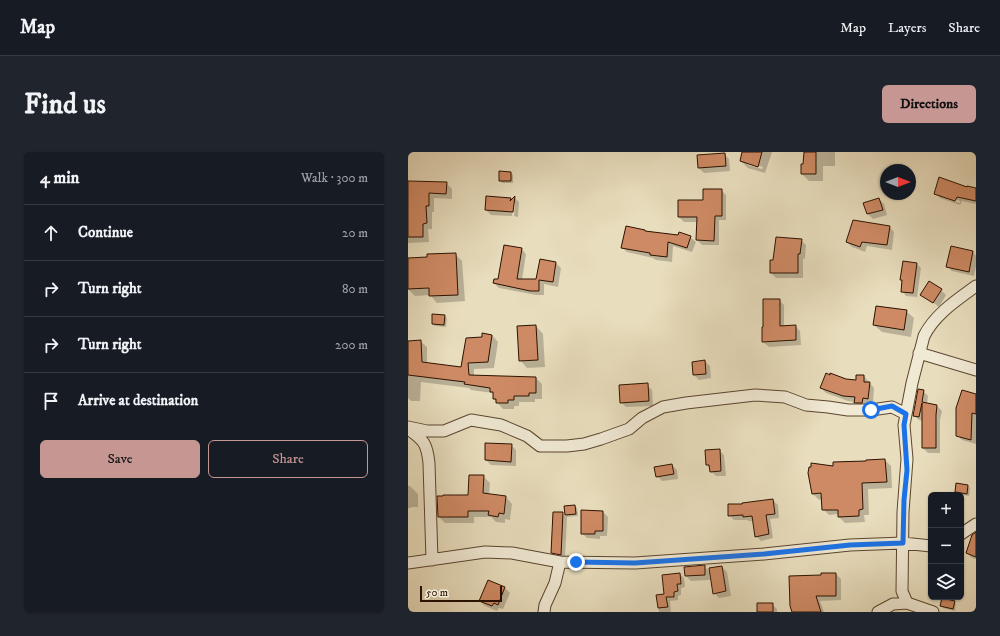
<!DOCTYPE html>
<meta charset="utf-8">
<style>
body{margin:0;font-family:"IM FELL DW Pica",serif;background:#20242c;color:#f1f3f6}
.controls{position:absolute;right:12px;bottom:12px;display:grid;overflow:hidden;border-radius:6px;box-shadow:0 1px 3px #0004}
.controls button{width:36px;height:36px;display:grid;place-items:center;padding:0;border:0;border-bottom:1px solid #363941;background:#171b24;color:#f1f3f6;font:20px sans-serif}
.compass{position:absolute;left:472px;top:12px;width:36px;height:36px;border-radius:50%;background:#171b24;box-shadow:0 1px 3px #0004;rotate:90deg}
.scale{position:absolute;left:12px;bottom:10px;width:82px;box-sizing:border-box;padding-left:4px;border:2px solid #2c1200;border-top:0;font-size:11px;line-height:14px;white-space:nowrap;color:#2c1200;-webkit-text-stroke:3px #f0e9d4;paint-order:stroke}
.stop{position:absolute;width:12px;height:12px;margin:-9px;border:3px solid #1a73e8;border-radius:50%;background:#fff}
.stop.end{background:#1a73e8;border-color:#fff;box-shadow:0 1px 4px #0008}
.list{margin:0;padding:0;list-style:none}
h2{display:flex;justify-content:space-between;align-items:center;height:52px;margin:0;padding:0 16px;font-size:17px}
h2 small{font-size:13px;font-weight:400;color:#9ea1a6}
.list li{display:grid;grid-template-columns:26px 1fr auto;gap:12px;align-items:center;box-sizing:border-box;height:56px;padding:0 16px;border-top:1px solid #363941}
.list b{display:block;font-size:15px;white-space:nowrap}
.list em{font-size:13px;font-style:normal;color:#9ea1a6}
.actions{display:flex;gap:8px;padding:12px 16px}
.actions a{flex:1;padding:9px 0;border:1px solid #c59692;border-radius:6px;text-align:center;font-size:14px;color:#c59692}
.actions .main{background:#c59692;color:#111}
.icon{flex:none;width:22px;height:22px;fill:none;stroke:currentColor;stroke-width:2;stroke-linecap:round;stroke-linejoin:round}
.map{position:relative;flex:none;width:568px;height:460px;overflow:hidden;border-radius:6px}
header{display:flex;align-items:center;gap:24px;box-sizing:border-box;height:56px;padding:0 20px;background:#171b24;border-bottom:1px solid #363941}
header strong{font-size:19px}
nav{display:flex;gap:22px;margin-inline-start:auto;font-size:14px}
.intro{display:flex;align-items:center;justify-content:space-between;box-sizing:border-box;height:96px;padding:0 24px}
h1{margin:0;font-size:28px}
.button{padding:10px 18px;border-radius:6px;background:#c59692;color:#111;font-size:14px;font-weight:700}
main{display:flex;gap:24px;padding:0 24px}
aside{flex:1;background:#171b24;border-radius:6px;box-shadow:0 1px 3px #0004}
.map>svg:first-child{display:block}
.shadow{fill:#0003;fill-rule:evenodd}
.building{fill:#ce8a64;stroke:#2c1200}
.lines{fill:none;stroke-linecap:round;stroke-linejoin:round}
.minor-casing{stroke:#5b452f;stroke-width:13}
.minor{stroke:#f0e9d4;stroke-width:11}
.route{stroke:#1a73e8;stroke-width:5}
</style>
<header>
<strong>Map</strong>
<nav><a>Map</a><a>Layers</a><a>Share</a></nav>
</header>
<div class="intro"><h1>Find us</h1><a class="button">Directions</a></div>
<main>
<aside>
<h2>4 min<small>Walk · 300 m</small></h2>
<ul class="list">
<li><svg class="icon" aria-label="ahead" viewBox="0 0 24 24"><path d="M12 20V5M6 11l6-6 6 6"/></svg><div><b>Continue</b></div><em>20 m</em></li>
<li><svg class="icon" aria-label="right" viewBox="0 0 24 24"><path d="M7 20v-9h11M14 6l5 5-5 5"/></svg><div><b>Turn right</b></div><em>80 m</em></li>
<li><svg class="icon" aria-label="right" viewBox="0 0 24 24"><path d="M7 20v-9h11M14 6l5 5-5 5"/></svg><div><b>Turn right</b></div><em>200 m</em></li>
<li><svg class="icon" aria-label="arrive" viewBox="0 0 24 24"><path d="M6 21V4h12l-3 4 3 4H6"/></svg><div><b>Arrive at destination</b></div></li>
</ul>
<div class="actions"><a class="main">Save</a><a>Share</a></div>
</aside>
<div class="map">
<svg width="568" height="460" viewBox="0 0 568 460">
<rect width="100%" height="100%" fill="#e8ddbd"/>
<filter id="stains"><feTurbulence type="fractalNoise" baseFrequency=".005" numOctaves="4"/><feColorMatrix values="0 0 0 0 .2 0 0 0 0 .09 0 0 0 0 .02 0 0 0 .5 -.17"/></filter>
<radialGradient id="worn" r=".72"><stop offset=".6" stop-color="#630" stop-opacity="0"/><stop offset="1" stop-color="#630" stop-opacity=".3"/></radialGradient>
<path class="shadow" d="M335 0H364L357 21 340 16 333 9ZM340 11 355 15 354 17 340 13Z
M397 0H427V14H415V29H401L394 22 396 13Z
M316 2 321 7 322 19 296 21 291 16Z
M103 21 105 23V31H94L92 28Z
M0 30 38 31 44 37V47L26 46V60H24V77H20L21 90 0 91Z
M568 37V52L554 49 552 53 532 46 527 41ZM532 42 552 49V51L532 44Z
M313 38 318 43V68H311V93H294L289 88 290 70H276L271 65Z
M107 46 111 50 110 65 106 64 107 52 105 50 104 64 83 63 78 58 102 47 104 49Z
M471 47 476 52 479 63 465 67 460 62 456 51Z
M481 74 486 80 484 98 459 94 457 100 444 95 439 90Z
M282 85 288 90 284 100 265 94 264 110 248 108 245 106 219 100 214 95Z
M393 88 398 93 397 107 395 106V126H368L363 121 366 109Z
M113 96 118 102 114 128H129L148 111 153 116 150 135 136 132V143H128L91 136 86 131 91 128Z
M543 96 565 100 568 104V114L566 124 544 119 539 114Z
M47 102 54 109 57 149 29 151 22 143 7 144 0 137V107L20 106Z
M509 112 513 116 509 145 498 144 494 139 495 129 493 127Z
M533 138 538 143 531 155 514 142Z
M371 148 376 153V175L387 174 392 179 393 193 361 195 355 190V176Z
M498 159 506 166 503 185 474 180 466 173Z
M36 164 39 166 38 175 27 174 25 172Z
M128 174 135 182 137 215 119 216 112 208Z
M84 183 90 190 86 216 66 217V224L128 226 134 232V247H127V250H111V254H106V257H95L86 247 85 241 63 238 61 236 13 230 12 249H3L0 246V190L12 189 19 195V212L54 216 75 186Z
M297 209 302 214 303 226 291 228 286 223Z
M449 224H456L466 236 465 251H459V256H452L447 250 440 249 418 241 413 236 437 228 449 229Z
M239 233 244 238 245 254 218 255 213 250Z
M515 239 520 244 519 252 529 254 534 259 532 268V301H520L515 296V269L511 268 506 263Z
M568 243V292L554 288 549 283Z
M103 293 108 298V314L83 313 78 308Z
M311 298 316 303 318 324H308L303 319 302 316 299 313Z
M477 308 483 314 484 336 460 337 461 363H456L457 370 437 371 431 365V362L421 363 415 357 414 347 411 348 405 342 401 321 426 315Z
M264 313 269 318 270 327 254 329 249 324Z
M75 324 82 331 81 343 98 345 104 352 102 368 97 367V371L88 370 83 365H66V371H37L31 365 61 344Z
M0 334H2L10 342V355H3V356H0Z
M560 334 562 336 561 344 550 342 548 340Z
M365 348 370 353 371 366 362 367 365 386 353 389 348 384 346 369H341L339 368H326L321 363 335 353Z
M167 354 169 356 170 364 159 365 157 407 149 406 144 401 154 361 158 365V355Z
M195 360 200 365 199 384H192V387L179 386 174 381Z
M568 390V407L564 406 559 401Z
M296 414 301 419 302 428 283 429 278 424Z
M314 415 319 420 323 444 311 446 306 441Z
M272 422 276 426 277 435 273 436V443L270 444V448L262 449 263 460H251L249 444 257 443Z
M428 422 433 427V448L412 449 416 460H385L414 424Z
M80 429 97 436 102 441 95 457 91 456 89 459 77 454 72 449Z
M546 450 548 452 547 459 535 456 533 453Z
M364 452 369 457V460H350Z"/>
<path class="building" d="M334 0H354L350 15 332 9Z
M396 0H408V22H393V12H395Z
M317 1 318 14 290 16 289 3Z
M91 19 103 20V29H91Z
M531 25 559 35V34L568 36V49L549 45 547 49 526 42Z
M0 29 39 30 38 42 21 41V54H18L19 71 15 72V85H0Z
M295 37H314V64H307L306 89 288 88 289 65H270V48H295Z
M78 44 103 46 102 49 107 44 105 60 77 58Z
M471 46 475 58 459 62 455 51Z
M445 68 482 74 479 93 454 90 452 95 438 90Z
M218 74 237 78V79L270 83 271 80 283 84 279 96 260 90 259 105 242 103V101L213 96Z
M368 85 394 87 392 102H390V121H362V108H365Z
M96 93 114 96 109 127H128L132 107 148 110 145 130 131 128V139H122L85 131 86 127H90Z
M543 94 565 99 561 120 538 115Z
M48 101 50 143 21 144V136L0 137V106L19 105V102Z
M495 109 509 111 505 141 493 140 494 128H492Z
M521 129 534 137 525 151 512 143Z
M355 147H372V174L388 173V188L354 190V175H355Z
M468 154 499 158 496 178 465 173Z
M24 162 37 163 36 173 24 172Z
M128 173 130 208 111 209 109 174Z
M74 181 84 183 80 210 60 211 61 223 128 225V241H121V244H106V248H100V251H88V247H85V240H82V236L56 232 57 230 0 223V189L13 188 14 210 53 215 58 186 74 185Z
M297 208 298 222 285 223 284 210Z
M418 221 422 223V221L438 227 448 228V223H456V230H462L460 247 455 246 454 251H446L447 245 435 244 412 236Z
M240 231 241 249 212 251 211 233Z
M510 237 516 238 514 250 529 253 528 263V296H514V251L511 265 505 264Z
M554 238 568 242V262L564 261 563 288 548 284V256Z
M77 291 104 292 103 310 77 308Z
M312 297 313 319 302 320 301 313H298L297 298Z
M477 307 479 330 454 331 455 357 451 358V364L430 365V358H414L413 341 404 342 400 321 401 315H403V311L425 314V310L458 309V308Z
M264 312 266 322 248 325 246 315Z
M61 323H76L75 341 98 344 96 362 91 361 90 365 80 363 81 359H60V365H30L29 344H35V343H60Z
M548 331 560 333 559 342 547 340Z
M365 347 367 362 358 363 361 382 347 385 344 364 335 365V363L320 364V352H334V351Z
M167 353 168 362 157 363 156 354Z
M173 358 195 359V379H187V382H173Z
M145 360H155L153 403 143 401Z
M568 380V405L558 401 564 383Z
M297 413V423L277 424 276 415Z
M314 414 318 439 305 442 301 416Z
M272 421 273 432H269L270 439 266 440V445H258L260 455 250 456 248 443 256 442 254 423Z
M413 421H428V444H408L413 460H384L382 454 381 424 413 423Z
M80 428 97 435 90 453 86 451 84 454 71 449Z
M534 446 547 449 545 457 532 454Z
M349 451H365V460H349Z"/>
<g class="lines">
<g class="minor-casing">
<path id="minor" d="M511 201 568 218
M0 275 19 279H36L63 268 93 273 119 284 132 294H159L176 292 193 287 221 277 234 266 255 255 278 251 347 243 377 245 398 253 420 255 440 258H463L484 255 498 262
M0 277C16 288 19 292 21 311L24 408
M553 382 568 372
M0 411 77 400 104 401 152 410
M499 451 494 439 495 360 499 307 496 273 504 231 516 184C527 162 549 148 568 134
M136 460 137 453 147 431 152 410 227 411 356 402 442 393 495 391 523 394
M470 460 485 452 499 451 525 460"/>
</g>
<use href="#minor" class="minor"/>
</g>
<g class="lines">
<path class="route" d="M168 410 227 411 356 402 442 393 495 391 496 348 499 318 496 273 498 262 484 254 463 258"/>
</g>
<rect width="100%" height="100%" filter="url(#stains)"/>
<rect width="100%" height="100%" fill="url(#worn)"/>
</svg>
<div class="controls">
<button>+</button>
<button>−</button>
<button><svg class="icon" aria-label="layers" viewBox="0 0 24 24"><path d="M12 4l9 5-9 5-9-5zM3 14l9 5 9-5"/></svg></button>
</div>
<svg class="compass" viewBox="-18 -18 36 36"><path d="M0-13l5 13h-10z" fill="#e53935"/><path d="M0 13l5-13h-10z" fill="#9ea1a6"/></svg>
<div class="scale">50 m</div>
<div class="stop" style="left:463px;top:258px"></div>
<div class="stop end" style="left:168px;top:410px"></div>
</div>
</main>
